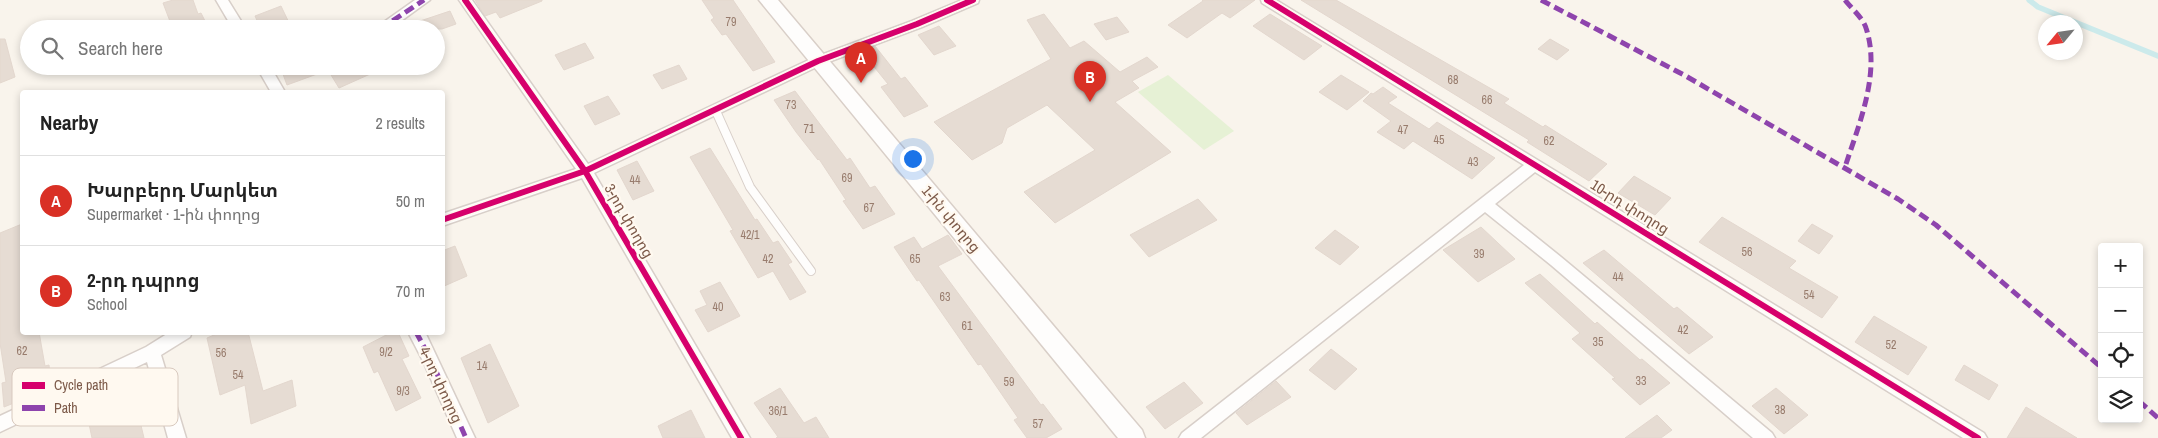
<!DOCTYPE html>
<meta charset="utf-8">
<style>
body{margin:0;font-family:"Archivo Narrow","Noto Sans Armenian",sans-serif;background:#f2f2f2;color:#222}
.controls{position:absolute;right:15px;bottom:15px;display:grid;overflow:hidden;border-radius:5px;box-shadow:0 2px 8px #0003}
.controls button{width:45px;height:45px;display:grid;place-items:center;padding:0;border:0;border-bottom:1px solid #e0e0e0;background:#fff;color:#222;font:25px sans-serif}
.compass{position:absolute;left:2038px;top:15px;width:45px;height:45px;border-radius:50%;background:#fff;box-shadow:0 2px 8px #0003;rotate:241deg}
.you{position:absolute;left:912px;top:158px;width:18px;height:18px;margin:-12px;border:4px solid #fff;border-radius:50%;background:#1a73e8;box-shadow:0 0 0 8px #1a73e833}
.badge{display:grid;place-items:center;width:32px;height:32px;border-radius:50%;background:#d93025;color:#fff;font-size:16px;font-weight:700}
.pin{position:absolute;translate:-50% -41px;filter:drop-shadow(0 1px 2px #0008)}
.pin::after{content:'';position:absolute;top:26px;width:18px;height:15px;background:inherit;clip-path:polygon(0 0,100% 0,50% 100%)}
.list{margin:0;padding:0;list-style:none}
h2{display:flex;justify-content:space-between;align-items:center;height:65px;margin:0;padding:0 20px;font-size:21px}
h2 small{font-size:16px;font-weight:400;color:#767676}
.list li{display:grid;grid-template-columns:32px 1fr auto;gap:15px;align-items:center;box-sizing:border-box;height:90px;padding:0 20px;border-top:1px solid #e0e0e0}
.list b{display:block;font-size:19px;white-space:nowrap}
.list p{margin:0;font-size:16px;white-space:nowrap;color:#767676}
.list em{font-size:16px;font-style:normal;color:#767676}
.icon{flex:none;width:28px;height:28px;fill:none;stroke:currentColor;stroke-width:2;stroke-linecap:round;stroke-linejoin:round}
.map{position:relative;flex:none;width:2158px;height:438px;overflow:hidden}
.search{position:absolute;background:#fff;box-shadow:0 2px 8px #0003;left:20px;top:20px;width:425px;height:55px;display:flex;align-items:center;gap:12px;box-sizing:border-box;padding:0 18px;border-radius:28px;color:#767676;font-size:19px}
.panel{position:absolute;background:#fff;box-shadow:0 2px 8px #0003;left:20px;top:90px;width:425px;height:245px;border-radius:5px}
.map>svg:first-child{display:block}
.green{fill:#e6f1d5}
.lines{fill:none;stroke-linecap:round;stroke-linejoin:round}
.stream{stroke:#cceaeb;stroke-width:5.5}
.building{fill:#e6dcd3;stroke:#e3d7ce}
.lane-casing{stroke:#d8cfc9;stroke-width:10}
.street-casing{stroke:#d8cfc9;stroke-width:3}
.secondary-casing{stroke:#d9cfc8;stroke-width:3}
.lane{stroke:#fefdfc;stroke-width:8}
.street{fill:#fefdfc;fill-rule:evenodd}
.secondary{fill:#fefdfc;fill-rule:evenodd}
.quiet{stroke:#8e44ad;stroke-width:5;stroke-dasharray:10 5;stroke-linecap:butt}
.cycleway-casing{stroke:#fff9f0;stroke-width:9}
.cycleway{stroke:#d6006c;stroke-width:6}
.labels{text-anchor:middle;stroke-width:4.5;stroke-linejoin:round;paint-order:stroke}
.number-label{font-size:12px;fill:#987c6d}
.street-label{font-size:15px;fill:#7c5948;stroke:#fff9f0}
.key{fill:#fff9f0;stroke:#d8c9be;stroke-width:1}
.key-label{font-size:14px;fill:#7c5948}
</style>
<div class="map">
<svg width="2158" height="438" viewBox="0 0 2158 438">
<rect width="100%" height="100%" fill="#f9f4ec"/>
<path class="green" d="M1168 75 1234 131 1204 150 1138 92Z"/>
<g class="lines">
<path class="stream" d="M2029 0 2038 7 2158 56"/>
</g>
<path class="building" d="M173 0H193L198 14 201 13 209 29H163L171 24 163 3Z
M475 0H542V1L500 18 496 12 485 16Z
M702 0H733L775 62 753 71 726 34 722 35 711 20 714 18Z
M1202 0H1255L1230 18 1222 13 1187 38 1168 25 1203 1Z
M1301 0H1336L1509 99 1504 103 1543 127 1545 125 1607 164 1589 181 1527 142 1529 140Z
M281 6 292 29H261L255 16Z
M450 11 456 24 442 29H405V26Z
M1044 14 1070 48 1084 41 1120 72 1147 57 1158 67 1132 81 1139 88 1115 102 1171 152 1055 223 1024 192 1095 150 1047 105 1007 128 1002 143 972 160 934 122 1051 59 1027 20Z
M1270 14 1322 46 1304 60 1253 26Z
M1117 17 1129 32 1106 40 1094 24Z
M939 26 956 46 934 55 918 35Z
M0 39H5L15 77 0 83Z
M1550 39 1569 50 1557 60 1538 49Z
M585 43 594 58 564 70 555 55Z
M875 46 901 79 905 77 928 106 904 117 881 87 888 84 862 52Z
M679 65 687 79 662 89 653 75Z
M280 66H388L339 88 328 70 287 85Z
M1341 75 1369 92 1347 110 1319 92Z
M1383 87 1397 97 1388 103 1429 129 1437 122 1495 158 1472 179 1413 141 1404 149 1377 132 1391 121 1363 101 1371 93 1373 94Z
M795 91 847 160 850 158 870 188 875 186 895 214 863 229 843 201 846 200 819 159 818 160 796 132 774 100Z
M608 96 620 114 595 125 584 106Z
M710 148 755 220 757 219 773 243 778 241 792 262 788 264 806 292 790 300 773 271 758 278 730 231 733 230 690 157Z
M637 161 654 191 633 200 617 170Z
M1634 176 1671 198 1655 215 1618 193Z
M1198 199 1217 220 1149 257 1130 235Z
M1722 217 1796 261 1789 268 1838 297 1822 318 1699 242Z
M22 224V332H39L45 366 49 365 51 388 4 407 2 383 6 382 0 343V233Z
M1812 224 1833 236 1819 254 1798 241Z
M1481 227 1515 259 1478 282 1443 250Z
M1335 230 1359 247 1340 265 1315 248Z
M948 235 962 254 938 266 1041 405 1043 404 1062 429 1046 438H1027L1014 420 1018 418 981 364 978 365 919 280 917 281 894 247 914 237 922 249Z
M455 246 467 276 442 287V251Z
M1604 250 1674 309 1677 307 1713 337 1689 354 1583 263Z
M1540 274 1595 324 1597 322 1640 360 1642 359 1670 383 1640 405 1612 379 1615 378 1572 339 1580 333 1525 283Z
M720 282 740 316 708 332 695 310 707 305 700 291Z
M1874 316 1927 347 1908 375 1855 342Z
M221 332H248L263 391 292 380 296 406 251 424 245 385 220 395 207 338Z
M392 332H398L409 356 402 359 421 398 396 411 378 371 374 373 363 347Z
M490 344 519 406 488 423 461 358Z
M1331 349 1357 369 1335 390 1309 370Z
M1964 365 1998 385 1989 400 1955 380Z
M141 380 149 413 139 417 144 438H92L85 405Z
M1276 381 1291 397 1247 425 1236 413Z
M1184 382 1203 403 1165 429 1146 407Z
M780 388 804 423 816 417 829 438H776L778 437 754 403Z
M1776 388 1808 415 1784 434 1752 406Z
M2026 407 2077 438H2007Z
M691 410 705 438H663L658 426Z
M1657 415 1672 430 1661 438H1625Z"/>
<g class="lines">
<g class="lane-casing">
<path id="lane" d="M715 109 750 187 811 271"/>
</g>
<g class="street-casing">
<path id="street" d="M216 0H228L246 29H233Z
M415 0H430L390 29H374Z
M459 0H472L588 164 813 58 912 21 962 0H979L978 3 922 27 823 64 594 173 750 438H732L582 178 442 226V214L576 169Z
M1261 0H1276L1984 433 1987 438H1963L1535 172 1495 204 1561 257 1772 433 1775 438H1753L1551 265 1485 212 1201 438H1179L1182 433 1524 165 1262 3Z
M256 66H270L285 92H271Z
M170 332H192L190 337 161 355 186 438H168L147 362 0 432V416L146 347Z
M408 332H425L475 438H457L423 361Z"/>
</g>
<g class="secondary-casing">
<path id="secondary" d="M759 0H778L1096 376 1142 430 1145 438H1118Z"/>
</g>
<use href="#lane" class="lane"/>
<use href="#street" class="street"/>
<use href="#secondary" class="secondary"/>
<path class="quiet" d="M1541 0 1684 75 1898 199 1936 225 2102 368
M1845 0C1851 8 1863 18 1866 28 1881 73 1859 124 1845 167
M380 29 424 0
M264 67 267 66
M416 332 430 358 466 438
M2139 401 2158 418"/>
<g class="cycleway-casing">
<path id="cycleway" d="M465 0 585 171 741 438
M1267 0 1978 438
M442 220 585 171 818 61 917 24 973 0"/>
</g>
<use href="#cycleway" class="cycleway"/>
</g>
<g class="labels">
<g class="number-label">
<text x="731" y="26">79</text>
<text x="1453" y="84">68</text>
<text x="1487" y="104">66</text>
<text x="791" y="109">73</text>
<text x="809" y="133">71</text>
<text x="1403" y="134">47</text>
<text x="1439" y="144">45</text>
<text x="1549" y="145">62</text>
<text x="1473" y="166">43</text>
<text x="847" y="182">69</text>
<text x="635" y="184">44</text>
<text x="869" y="212">67</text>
<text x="750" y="239">42/1</text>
<text x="1747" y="256">56</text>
<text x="1479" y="258">39</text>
<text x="768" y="263">42</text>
<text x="915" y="263">65</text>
<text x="1618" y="281">44</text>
<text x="1809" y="299">54</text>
<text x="945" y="301">63</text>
<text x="718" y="311">40</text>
<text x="967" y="330">61</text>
<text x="1683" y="334">42</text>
<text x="1598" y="346">35</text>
<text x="1891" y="349">52</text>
<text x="22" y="355">62</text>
<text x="386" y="356">9/2</text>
<text x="221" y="357">56</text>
<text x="482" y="370">14</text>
<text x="238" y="379">54</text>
<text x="1641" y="385">33</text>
<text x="1009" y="386">59</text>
<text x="403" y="395">9/3</text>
<text x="1780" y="414">38</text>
<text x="778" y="415">36/1</text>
<text x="1038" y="428">57</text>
</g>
<g class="street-label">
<text transform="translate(1630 207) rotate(32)" y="5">10-րդ փողոց</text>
<text transform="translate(951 219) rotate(50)" y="5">1-ին փողոց</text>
<text transform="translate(629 221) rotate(60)" y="5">3-րդ փողոց</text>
<text transform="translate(441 385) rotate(65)" y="5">4-րդ փողոց</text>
</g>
</g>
<rect x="12" y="368" width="166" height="58" rx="8" class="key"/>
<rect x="22" y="382" width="23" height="7" fill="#d6006c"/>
<rect x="22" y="405" width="23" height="6" fill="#8e44ad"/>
<g class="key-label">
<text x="54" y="390">Cycle path</text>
<text x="54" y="413">Path</text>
</g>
</svg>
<div class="controls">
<button>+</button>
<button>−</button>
<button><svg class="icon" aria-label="locate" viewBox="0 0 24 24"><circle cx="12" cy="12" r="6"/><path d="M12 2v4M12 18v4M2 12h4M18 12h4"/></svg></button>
<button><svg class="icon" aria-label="layers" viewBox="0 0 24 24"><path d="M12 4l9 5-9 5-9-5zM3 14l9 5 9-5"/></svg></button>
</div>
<svg class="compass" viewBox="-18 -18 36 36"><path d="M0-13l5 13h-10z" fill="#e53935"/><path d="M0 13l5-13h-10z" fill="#767676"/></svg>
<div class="you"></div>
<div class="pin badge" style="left:861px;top:83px">A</div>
<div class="pin badge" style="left:1090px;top:102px">B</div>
<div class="search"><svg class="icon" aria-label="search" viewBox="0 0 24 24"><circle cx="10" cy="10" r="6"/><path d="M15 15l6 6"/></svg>Search here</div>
<section class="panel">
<h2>Nearby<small>2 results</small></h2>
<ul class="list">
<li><span class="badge">A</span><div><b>Խարբերդ Մարկետ</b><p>Supermarket · 1-ին փողոց</p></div><em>50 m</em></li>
<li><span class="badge">B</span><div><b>2-րդ դպրոց</b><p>School</p></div><em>70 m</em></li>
</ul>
</section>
</div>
